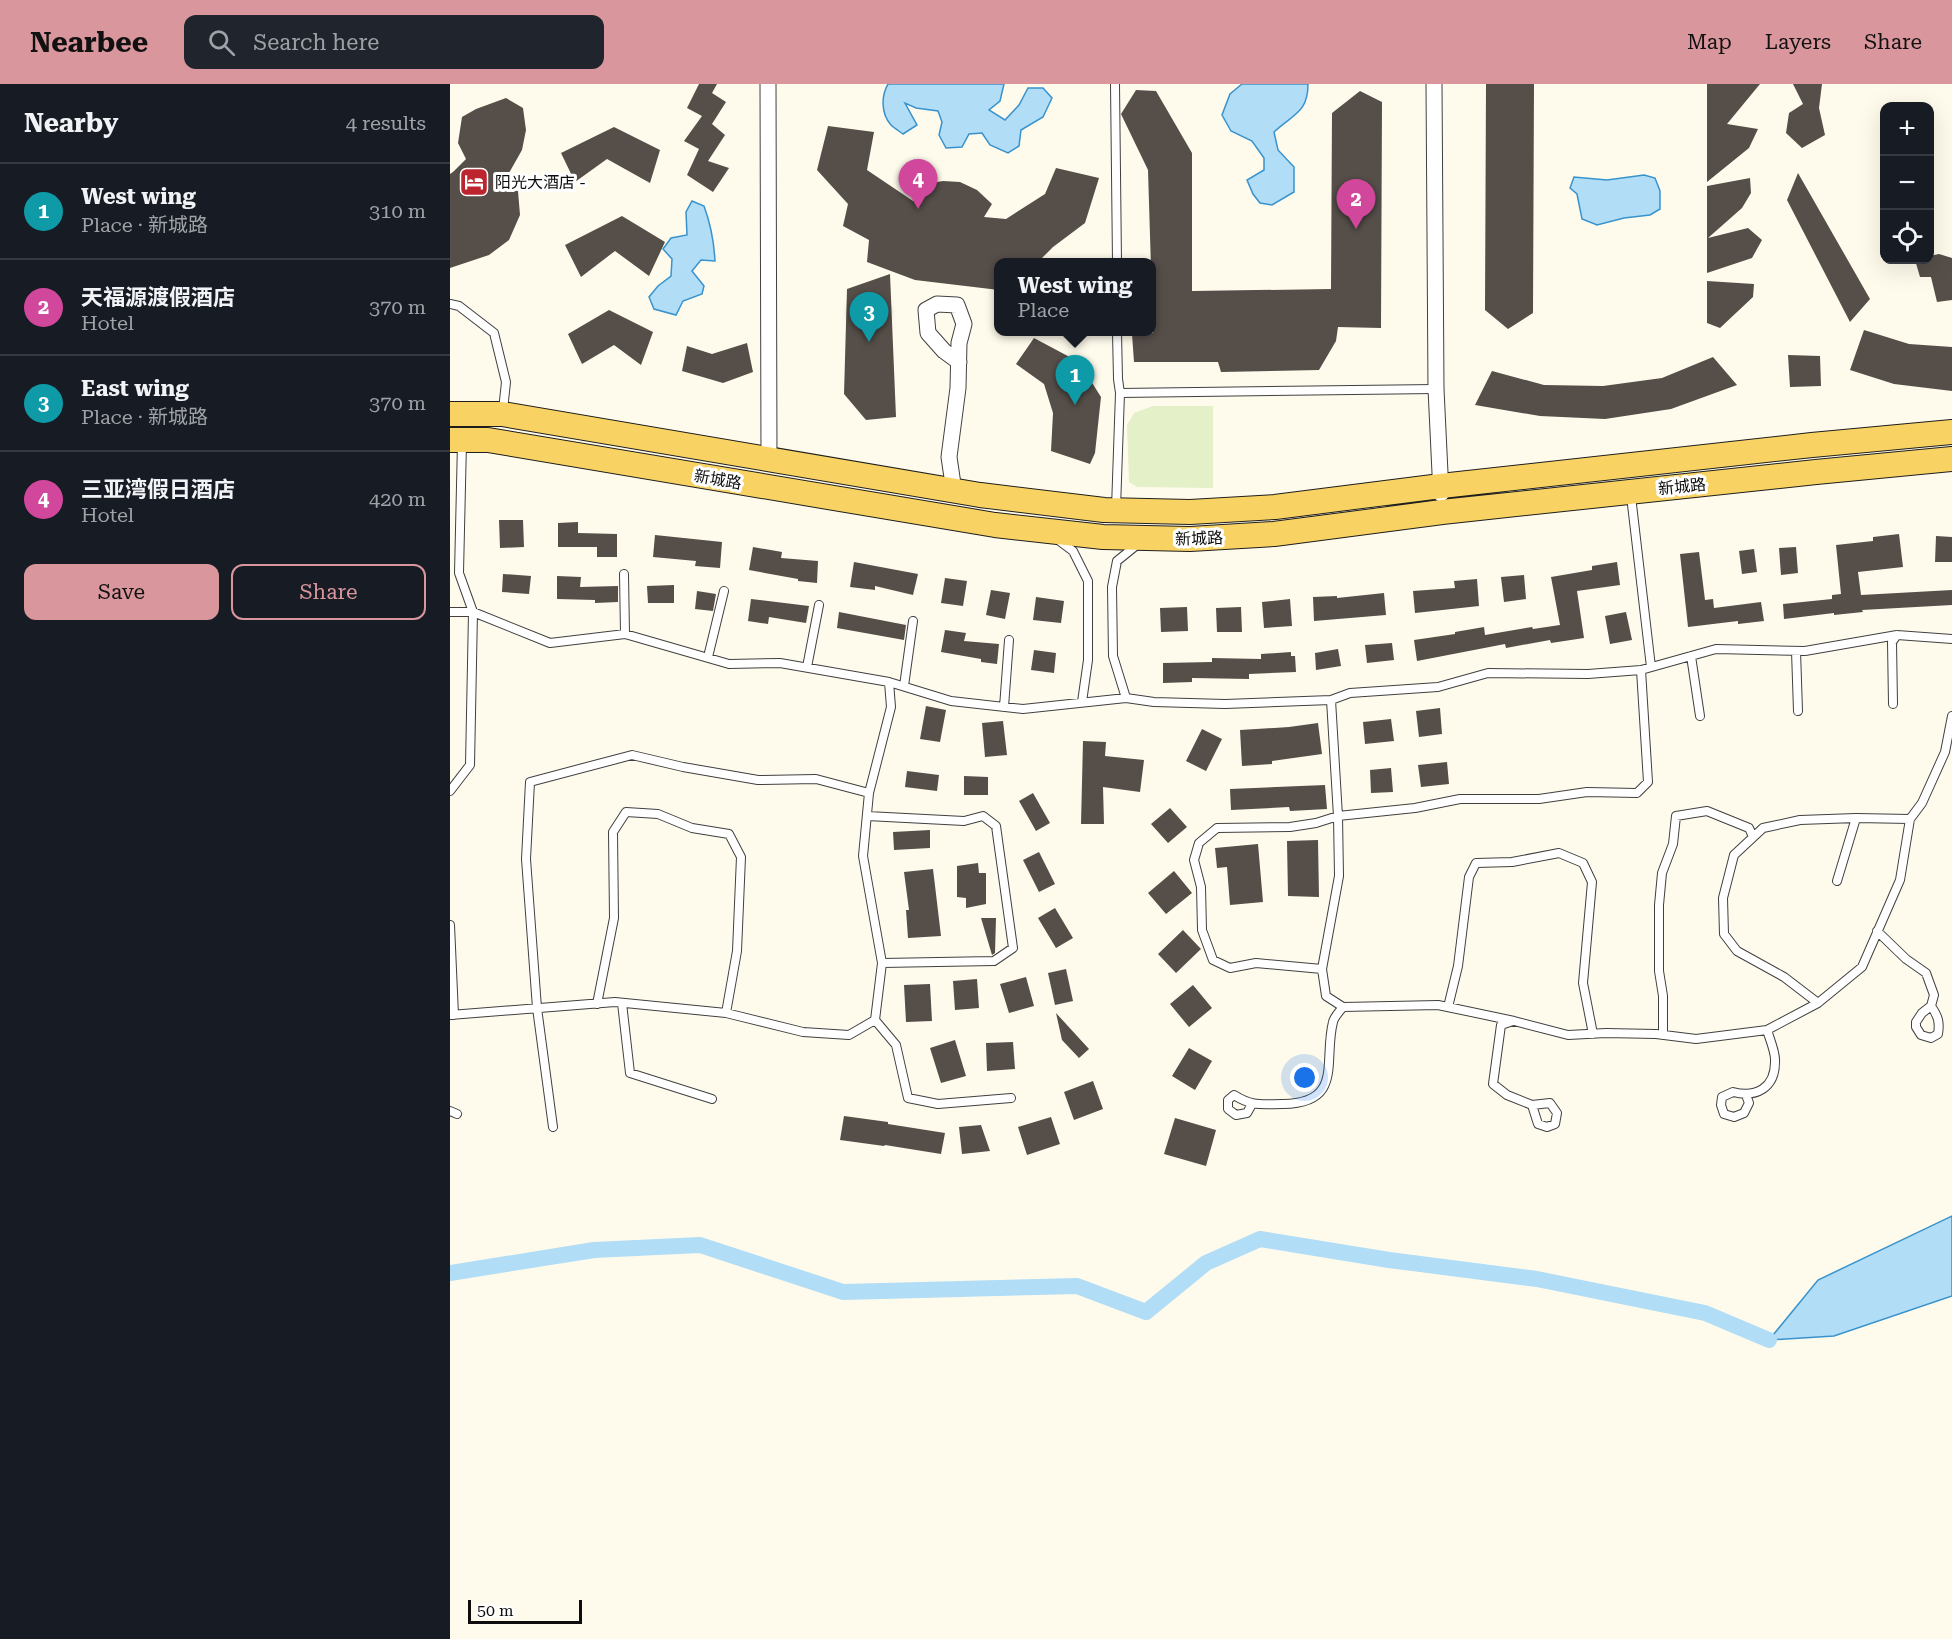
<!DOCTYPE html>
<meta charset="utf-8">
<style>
body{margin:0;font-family:"Roboto Serif","Noto Sans SC",serif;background:#20242c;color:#f1f3f6}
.controls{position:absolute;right:18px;top:18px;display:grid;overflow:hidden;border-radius:12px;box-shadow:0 6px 24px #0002}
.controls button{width:54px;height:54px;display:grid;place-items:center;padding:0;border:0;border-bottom:2px solid #363941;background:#171b24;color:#f1f3f6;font:30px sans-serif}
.scale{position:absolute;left:18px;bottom:15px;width:114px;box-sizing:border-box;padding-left:6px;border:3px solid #0d0d0d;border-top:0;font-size:16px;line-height:21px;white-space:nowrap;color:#0d0d0d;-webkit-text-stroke:4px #fff;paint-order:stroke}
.you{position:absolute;left:855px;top:994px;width:21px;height:21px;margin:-15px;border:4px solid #fff;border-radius:50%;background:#1a73e8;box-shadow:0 0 0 9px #1a73e833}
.badge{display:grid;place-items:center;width:39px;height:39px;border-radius:50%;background:#d9969c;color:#fff;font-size:20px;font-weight:700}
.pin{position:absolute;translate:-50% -50px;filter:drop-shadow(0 2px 3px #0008)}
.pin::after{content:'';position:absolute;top:32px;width:21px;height:18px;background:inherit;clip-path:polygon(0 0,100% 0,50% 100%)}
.popup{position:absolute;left:544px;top:174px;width:162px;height:78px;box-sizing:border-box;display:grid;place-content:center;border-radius:12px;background:#171b24;filter:drop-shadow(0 2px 4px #0005);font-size:20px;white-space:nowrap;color:#9ea1a6}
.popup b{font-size:22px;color:#f1f3f6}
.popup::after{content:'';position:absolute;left:50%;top:100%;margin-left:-12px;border:12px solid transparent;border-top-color:#171b24}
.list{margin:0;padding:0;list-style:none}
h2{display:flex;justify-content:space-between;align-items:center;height:78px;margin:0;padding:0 24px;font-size:26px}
h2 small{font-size:20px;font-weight:400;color:#9ea1a6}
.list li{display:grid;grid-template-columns:39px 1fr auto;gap:18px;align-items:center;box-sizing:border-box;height:96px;padding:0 24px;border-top:2px solid #363941}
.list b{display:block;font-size:22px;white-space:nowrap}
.list p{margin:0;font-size:20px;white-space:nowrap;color:#9ea1a6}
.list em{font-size:20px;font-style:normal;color:#9ea1a6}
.actions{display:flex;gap:12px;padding:18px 24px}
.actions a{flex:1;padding:14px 0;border:2px solid #d9969c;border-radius:12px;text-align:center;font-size:21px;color:#d9969c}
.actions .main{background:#d9969c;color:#111}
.icon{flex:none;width:33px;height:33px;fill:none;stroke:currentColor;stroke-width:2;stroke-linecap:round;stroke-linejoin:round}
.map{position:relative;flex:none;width:1502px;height:1555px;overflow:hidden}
header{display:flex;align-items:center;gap:36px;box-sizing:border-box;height:84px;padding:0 30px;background:#d9969c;color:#111}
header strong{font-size:28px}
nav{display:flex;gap:33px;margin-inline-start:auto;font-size:21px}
.search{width:420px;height:54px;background:#20242c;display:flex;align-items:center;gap:15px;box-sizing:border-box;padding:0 21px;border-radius:12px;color:#9ea1a6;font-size:22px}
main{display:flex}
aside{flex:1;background:#171b24}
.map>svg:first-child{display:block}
.pitch{fill:#e3f0c8}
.water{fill:#b1ddf6;stroke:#3893cd;stroke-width:1.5}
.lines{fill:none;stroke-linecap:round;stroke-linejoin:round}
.canal{stroke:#b1ddf6;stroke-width:16}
.building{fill:#554e49}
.lane-casing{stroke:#404040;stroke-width:10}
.street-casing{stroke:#404040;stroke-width:17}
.primary-casing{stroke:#1e1e1e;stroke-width:26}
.lane{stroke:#fff;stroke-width:8}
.street{stroke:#fff;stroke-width:15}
.primary{stroke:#f8d363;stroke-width:24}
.labels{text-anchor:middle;stroke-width:6;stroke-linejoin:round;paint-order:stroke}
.poi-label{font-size:16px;fill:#0d0d0d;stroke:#fff;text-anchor:start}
.street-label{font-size:16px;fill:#0d0d0d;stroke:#fff}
</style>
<header>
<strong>Nearbee</strong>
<div class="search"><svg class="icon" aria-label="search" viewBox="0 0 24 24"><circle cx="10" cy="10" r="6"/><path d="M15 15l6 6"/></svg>Search here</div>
<nav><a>Map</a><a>Layers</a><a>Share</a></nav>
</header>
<main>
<aside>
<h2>Nearby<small>4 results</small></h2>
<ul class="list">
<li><span class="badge" style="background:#0f9aa8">1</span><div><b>West wing</b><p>Place · 新城路</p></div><em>310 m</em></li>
<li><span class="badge" style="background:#d1479c">2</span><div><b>天福源渡假酒店</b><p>Hotel</p></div><em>370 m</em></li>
<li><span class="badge" style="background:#0f9aa8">3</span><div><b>East wing</b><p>Place · 新城路</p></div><em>370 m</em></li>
<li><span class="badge" style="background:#d1479c">4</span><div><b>三亚湾假日酒店</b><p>Hotel</p></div><em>420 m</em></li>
</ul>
<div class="actions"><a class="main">Save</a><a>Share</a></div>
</aside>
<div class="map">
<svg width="1502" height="1555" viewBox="0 0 1502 1555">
<rect width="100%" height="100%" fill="#fffbec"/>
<path class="pitch" d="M703 322H763V404L687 403 679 398 677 341 684 329Z"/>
<path class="water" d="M438 0H554L550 17 539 26 555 36 569 21 578 4H593L602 14 593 33 571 46 569 62 558 69 540 61 532 49 519 50 512 63 496 64 489 51 492 38 488 27 466 24 455 19 467 41 453 50C449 47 444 44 441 41 431 30 431 12 438 0Z
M792 0H858C858 29 843 30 824 48L828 66 844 83V108L822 121 810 119 803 110 797 96 814 86V74L802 57 781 47 772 31 780 10Z
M1194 91 1205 94 1210 107V125L1200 131 1174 134 1147 141 1132 135 1127 110 1120 104 1124 93 1157 96Z
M242 117 254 122C261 141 264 157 265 177L251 176 242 187 254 202 252 210 233 217 226 231 204 225 199 213 208 202 221 192 222 175 213 165 221 154 237 151 236 128Z
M1502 1132V1212L1384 1252 1319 1256 1368 1196Z"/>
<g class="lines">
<path class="canal" d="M0 1189 144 1166 250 1161 393 1208 627 1202 696 1228 756 1179 810 1155 939 1176 1087 1195 1255 1229 1319 1256"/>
</g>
<path class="building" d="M249 0H267L262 9 276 18 262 40 275 51 258 77 279 84 263 108 237 91 249 65 234 57 252 32 237 24Z
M1036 0H1084L1083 229 1058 245 1035 226Z
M1257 0H1310L1277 40 1308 45 1299 64 1257 98Z
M1343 0H1372L1369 24 1375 51 1352 64 1336 49 1339 29 1353 20Z
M686 6 706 7 742 69V207L881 205 882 29 910 7 932 18 931 244 888 243 886 257 869 286 771 288 768 278H684L682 250 703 249 698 86 671 30Z
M56 14 73 24 76 46 72 66 50 105 68 107 70 131 59 156 39 171 0 184V90L3 88 16 75 8 59 12 33 26 25Z
M378 42 424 48 417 86 463 117 475 100 493 97 510 98 527 106 542 120 534 133 556 135 595 110 606 84 649 94 635 139 603 163 588 178H549V206L465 196 417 178 419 156 393 142 398 120 367 86Z
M164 43 210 66 200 99 157 75 125 98 111 69Z
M1348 89 1420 215 1400 238 1337 116Z
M1300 94 1301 109 1292 124 1258 154 1298 144 1312 156 1302 174 1257 189V102Z
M172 132 215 158 199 192 165 167 131 193 115 161Z
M1489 170 1502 174V216L1487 218 1481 193H1470L1465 176H1479V172Z
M440 190 446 333 416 336 394 310 397 205Z
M1257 197 1304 200 1303 213 1270 244 1257 239Z
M159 226 203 248 191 281 164 261 132 280 118 250Z
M1414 246 1459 260 1502 263V307L1444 300 1400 286Z
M584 254 629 278 651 313 645 369 640 380 601 367 603 329 594 300 566 280Z
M297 259 303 288 273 299 232 287 237 262 262 270Z
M1338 271 1370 272 1371 302 1340 303Z
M1263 273 1287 301 1221 325 1155 335 1090 332 1025 321 1042 287 1094 301 1153 302 1212 294Z
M49 436H73L74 463 50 464Z
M128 438V449L167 450V473H147V463H108V439Z
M1449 450 1453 483 1408 488 1411 511 1502 506V521L1412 526 1413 528 1384 531V529L1334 535 1333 520 1382 515V511L1391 510 1386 461 1423 457V453Z
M205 451 272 458 270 484 245 482 246 477 203 473Z
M1486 452 1502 453V478H1485Z
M303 463 332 468 331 474 368 477 367 499 348 497V495L299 486Z
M1346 463 1348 489 1331 491 1329 464Z
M1304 465 1307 488 1292 490 1289 467Z
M1249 468 1255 516 1263 515 1264 524 1311 518 1314 537 1288 540V537L1238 543 1230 470Z
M404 478 468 490 463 511 425 502V506L400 503Z
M1167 478 1170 501 1127 507 1134 554 1101 559 1100 556 1056 564 1055 560 967 577 964 556 1005 550V548L1034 543 1035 551 1082 543 1083 545 1110 541 1101 493 1142 486V482Z
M53 490 81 492 79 510 52 508Z
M1074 491 1076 515 1054 518 1051 493Z
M107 492 131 493 130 503 168 502V518L145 519V516L107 515Z
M495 494 517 497 513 522 491 519Z
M1027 495 1029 522 965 529 963 507 1005 504 1004 497Z
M224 501V519H198L197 502Z
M541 506 560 509 555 535 536 531Z
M247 507 266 510 263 527 245 525Z
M934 509 936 531 864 537 863 513 887 512V514Z
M586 513 614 517 611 539 583 536Z
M301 515 359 522 356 539 319 533 318 540 298 537Z
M840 515 842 542 814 544 812 518Z
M737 523 738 547 711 548 710 524Z
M791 523 792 548H767L766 524Z
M389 528 456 541 454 556 387 544Z
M1176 528 1182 556 1160 560 1155 532Z
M495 546 516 549 514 557 549 560 547 580 531 578V575L491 568Z
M942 559 944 576 917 579 915 561Z
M888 565 891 582 866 586 865 569Z
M584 566 606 569 604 589 581 586Z
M841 568V572H845L846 588 799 590V595L742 594V598L713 599V579L762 578V574L811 575V570Z
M476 622 496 626 490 658 470 655Z
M990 624 992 650 969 653 966 627Z
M941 635 944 657 915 660 913 638Z
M553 637 557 671 535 673 532 639Z
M868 639 872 670 822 677V680L792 682 790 646 839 643Z
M752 645 772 655 756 687 736 677Z
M633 657 656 658 655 672 694 676 690 708 653 703 654 740H631Z
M997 678 999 700 971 703 968 681Z
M941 684 943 708 921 709 920 686Z
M457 687 489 691 487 707 455 703Z
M514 692 538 693V711H514Z
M875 701 877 725 840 727 839 723 781 726 780 705Z
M583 709 600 739 586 747 569 717Z
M720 724 737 743 718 759 701 740Z
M480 746V764L444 766 443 748Z
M868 756 869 813 838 812 837 757Z
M808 760 813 818 780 821 777 783 767 784 765 764Z
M589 768 605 800 589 808 573 776Z
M528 779 529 789H536V820L516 824V814L507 813V782Z
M483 785 491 852 458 854 456 826H459L454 788Z
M724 787 742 809 716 830 698 809Z
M605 824 623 854 606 864 588 834Z
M531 834H546L545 869 542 871Z
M733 846 751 865 726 889 708 870Z
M616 885 623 917 605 921 598 889Z
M576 893 584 922 559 929 550 900Z
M527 895 529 924 505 926 503 897Z
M480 900 482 937 456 938 454 901Z
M743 901 762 924 739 943 720 920Z
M606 929 639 965 629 974 612 956Z
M505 956 516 992 491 999 480 964Z
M563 958 565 985 537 987 536 959Z
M739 964 762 977 745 1006 722 992Z
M643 997 653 1025 624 1036 614 1008Z
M394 1032 438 1038V1040L495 1049 491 1070 435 1061 434 1062 390 1056Z
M601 1033 610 1060 577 1071 568 1043Z
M725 1034 766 1046 756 1082 714 1070Z
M531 1041 540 1067 512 1070 509 1043Z"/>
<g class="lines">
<g class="lane-casing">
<path id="lane" d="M665 0 667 178
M0 220 9 222 44 249 56 298 53 326
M670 309 986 305
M1181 412 1201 583
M666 424 670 309 668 295 667 248
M607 455 623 467 638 497V576L632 618
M174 490 175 550
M0 528H23L100 559 175 550 279 580 330 579 439 598 441 623 419 709 413 772 432 879 425 936 446 961 458 1014 488 1020 561 1014
M1346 567 1348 627
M1241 572 1250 632
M258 573 274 507
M357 583 369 521
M439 598 501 617 573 625 676 614 704 618 775 620 881 616 900 609 988 603 1038 589 1138 590 1191 586 1266 565 1355 567 1447 551 1502 555
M454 602 463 537
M676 614 663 572 662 503 667 477 688 460
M881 616 888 732 889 792 872 885 876 912 893 923 988 921 1064 937 1118 951 1156 949 1206 950 1246 955 1317 946 1368 919 1334 893 1287 867 1274 850 1273 814 1284 771 1313 744 1350 736 1406 734 1460 735 1472 719 1495 668 1502 632
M1443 620 1442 558 1447 551
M554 623 559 556
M0 707 20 681 23 528 9 489 12 358
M417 732 514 737 533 732 546 742 563 864 544 877 432 879
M1387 797 1406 734
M0 841 4 931
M1427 847 1456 875 1476 889 1484 911 1481 922 1472 929 1466 938V943L1471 951 1481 954 1488 950C1490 938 1488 932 1481 922
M872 885 806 879 780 884 763 876 752 846 751 803 744 776 749 759 767 744 840 743 866 739 888 732 965 724 1010 715H1089L1137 708 1187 709 1198 698 1191 586
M172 919 180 989 262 1015
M1368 919 1412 883 1450 796 1460 735
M147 920 164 834 163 748 176 728 208 730 242 744 279 750 291 773 287 867 276 929
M998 923 1008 882 1019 793 1026 779 1062 778 1109 769 1133 779 1142 798 1133 899 1143 950
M0 931 165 918 276 929 353 948 399 951 425 936
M1063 937 1051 941 1043 1000 1057 1011 1082 1021 1100 1019 1107 1029 1105 1040 1097 1043 1088 1040 1082 1021
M1213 951V912L1209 887V821L1212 789 1223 760 1226 732 1257 727 1299 744 1303 753
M1296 1011 1299 1019 1294 1029 1284 1033 1274 1030 1271 1021 1272 1013 1283 1008C1306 1014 1325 1004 1325 978 1326 969 1320 956 1317 946
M802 1020 797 1029 786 1031 778 1025V1016L784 1011C803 1023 812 1020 833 1020 894 1019 873 977 883 938 884 933 889 928 893 923
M0 1027 7 1030
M103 1043 87 924 76 775 80 698 182 671 233 683 308 696 366 695 419 709"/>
</g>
<g class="street-casing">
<path id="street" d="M318 0 319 376
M984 0 986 305 991 410
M504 407 499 373 508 304 509 259 514 240 507 221 487 220 476 226 478 249 494 267 509 278"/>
</g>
<g class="primary-casing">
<path id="primary" d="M0 330H52L530 411 654 426 740 428 825 423 991 402 1362 361 1502 348
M0 356H38L545 441 653 453 740 455 824 450 992 428 1366 388 1502 375"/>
</g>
<use href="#lane" class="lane"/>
<use href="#street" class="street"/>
<use href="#primary" class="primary"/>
</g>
<defs>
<g id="hotel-square" transform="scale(1.5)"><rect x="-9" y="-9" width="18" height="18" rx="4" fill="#bc252d" stroke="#fff"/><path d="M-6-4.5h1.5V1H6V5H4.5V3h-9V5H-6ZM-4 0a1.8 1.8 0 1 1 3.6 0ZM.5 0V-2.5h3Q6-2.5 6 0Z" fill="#fff"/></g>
</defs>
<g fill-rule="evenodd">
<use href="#hotel-square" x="24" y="98"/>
</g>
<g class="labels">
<g class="poi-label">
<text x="45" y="104">阳光大酒店 -</text>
</g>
<g class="street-label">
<text transform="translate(268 395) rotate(10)" y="6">新城路</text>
<text transform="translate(1232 402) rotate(-6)" y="6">新城路</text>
<text transform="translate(749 454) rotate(-2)" y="6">新城路</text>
</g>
</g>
</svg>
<div class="controls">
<button>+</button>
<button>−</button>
<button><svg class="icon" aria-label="locate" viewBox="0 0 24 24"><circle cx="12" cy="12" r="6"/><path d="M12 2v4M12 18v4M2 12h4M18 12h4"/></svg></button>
</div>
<div class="scale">50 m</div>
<div class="you"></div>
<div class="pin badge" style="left:625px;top:321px;background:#0f9aa8">1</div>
<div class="popup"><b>West wing</b>Place</div>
<div class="pin badge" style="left:906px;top:145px;background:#d1479c">2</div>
<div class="pin badge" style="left:419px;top:258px;background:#0f9aa8">3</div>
<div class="pin badge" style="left:468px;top:125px;background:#d1479c">4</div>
</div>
</main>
